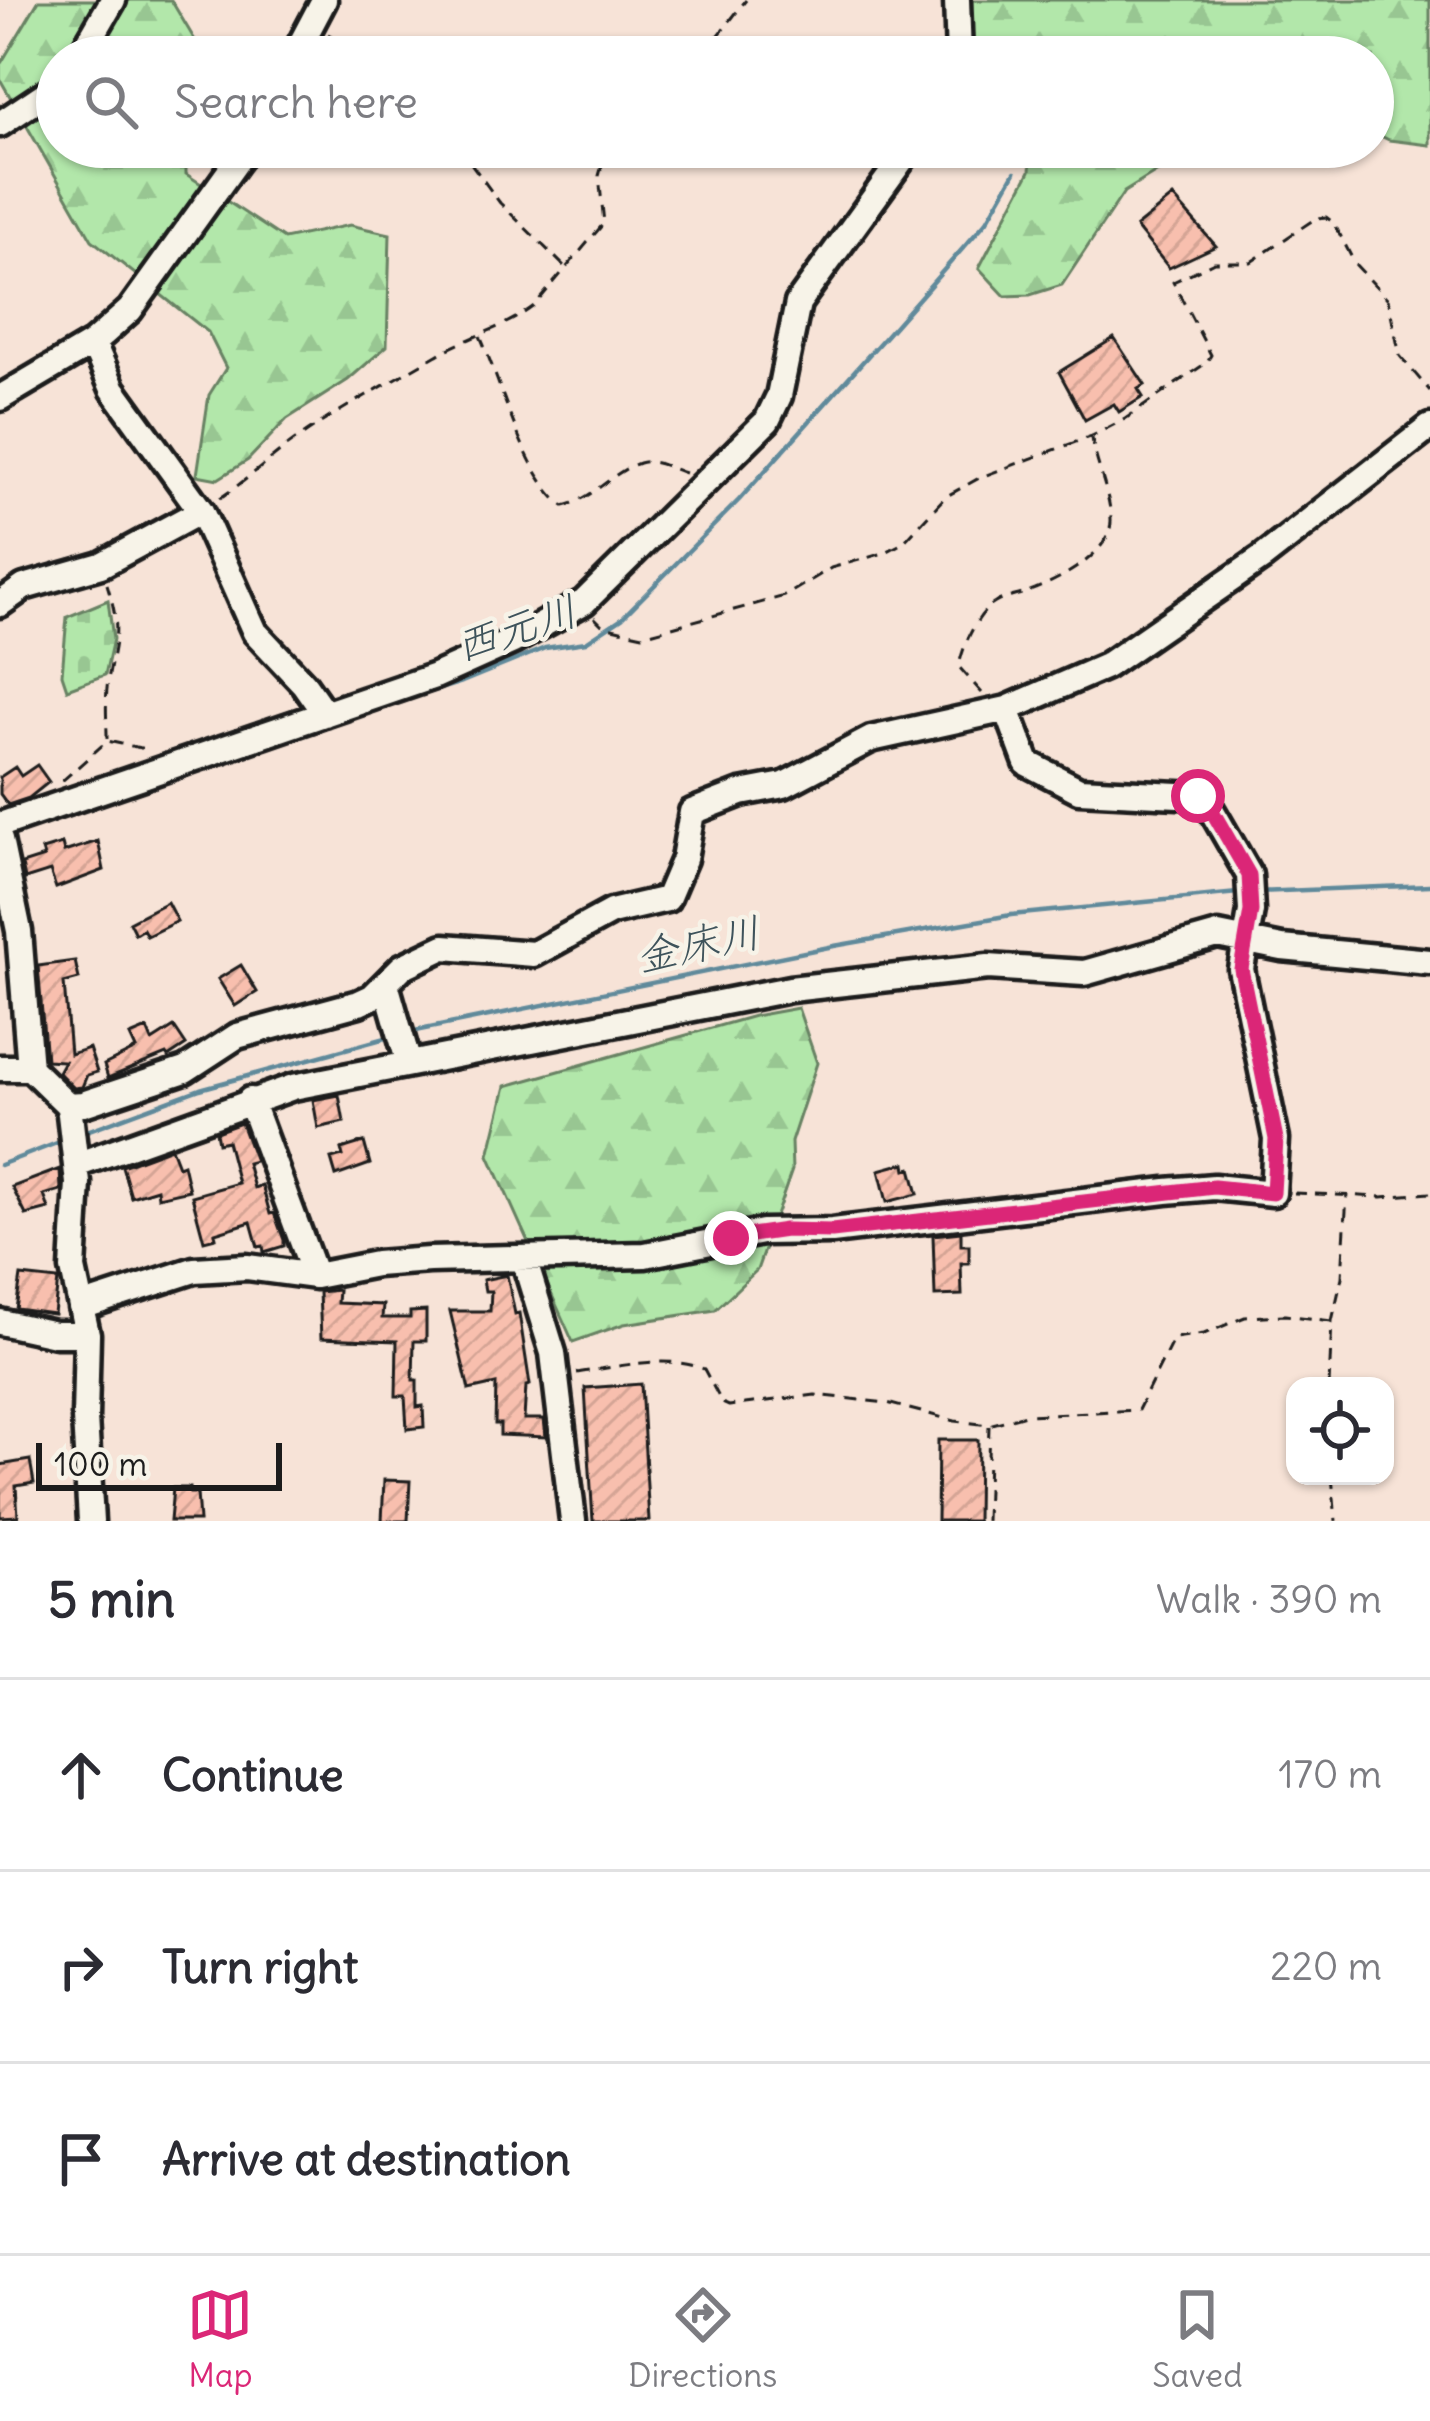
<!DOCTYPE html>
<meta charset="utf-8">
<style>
body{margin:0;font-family:Delius,"Klee One",sans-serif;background:#f2f2f3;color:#2b2b33}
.controls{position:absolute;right:36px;bottom:36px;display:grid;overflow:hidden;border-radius:24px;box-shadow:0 3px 9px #0004}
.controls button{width:108px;height:108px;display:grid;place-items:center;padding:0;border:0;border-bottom:3px solid #e1e1e2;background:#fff;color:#2b2b33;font:60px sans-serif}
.scale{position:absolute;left:36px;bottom:30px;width:246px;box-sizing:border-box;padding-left:12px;border:6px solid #1c1c1c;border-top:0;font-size:33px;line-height:42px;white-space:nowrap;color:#1c1c1c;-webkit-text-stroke:9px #f7f3e8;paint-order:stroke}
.stop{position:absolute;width:36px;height:36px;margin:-27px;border:9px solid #db2777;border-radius:50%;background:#fff}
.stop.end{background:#db2777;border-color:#fff;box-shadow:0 3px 12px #0008}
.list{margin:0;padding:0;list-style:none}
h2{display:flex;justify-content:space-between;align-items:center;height:156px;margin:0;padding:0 48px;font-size:51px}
h2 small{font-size:39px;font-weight:400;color:#7c7c81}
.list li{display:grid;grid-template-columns:78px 1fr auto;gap:36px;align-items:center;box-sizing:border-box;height:192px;padding:0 48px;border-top:3px solid #e1e1e2}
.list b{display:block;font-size:45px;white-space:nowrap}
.list em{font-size:39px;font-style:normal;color:#7c7c81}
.icon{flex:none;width:66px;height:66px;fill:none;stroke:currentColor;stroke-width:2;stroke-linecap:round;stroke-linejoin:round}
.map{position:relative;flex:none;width:1430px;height:1521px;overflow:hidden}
.search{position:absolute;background:#fff;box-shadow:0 3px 9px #0004;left:36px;right:36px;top:36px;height:132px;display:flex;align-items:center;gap:30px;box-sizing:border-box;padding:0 42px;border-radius:66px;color:#7c7c81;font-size:45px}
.sheet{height:732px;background:#fff}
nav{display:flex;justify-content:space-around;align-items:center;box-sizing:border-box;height:168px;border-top:3px solid #e1e1e2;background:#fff;font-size:33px;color:#7c7c81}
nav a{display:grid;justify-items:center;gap:6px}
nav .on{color:#db2777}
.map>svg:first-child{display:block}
.forest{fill:url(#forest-firs);stroke:#678263;stroke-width:3}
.cemetery{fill:url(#cemetery-stones);stroke:#678263;stroke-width:3}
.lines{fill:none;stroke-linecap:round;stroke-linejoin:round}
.stream{stroke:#608a9b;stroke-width:4.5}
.building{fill:url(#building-hatch);stroke:#1c1c1c;stroke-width:3}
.minor-casing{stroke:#1c1c1c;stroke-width:33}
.path{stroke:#1c1c1c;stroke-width:3;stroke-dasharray:12 9;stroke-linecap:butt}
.minor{stroke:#f7f3e8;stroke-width:24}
.route{stroke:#db2777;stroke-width:15}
.labels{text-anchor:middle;stroke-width:9;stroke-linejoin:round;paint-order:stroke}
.water-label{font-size:42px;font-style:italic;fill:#3e535b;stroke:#f7f3e8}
</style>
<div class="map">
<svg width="1430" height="1521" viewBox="0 0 1430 1521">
<defs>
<pattern id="forest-firs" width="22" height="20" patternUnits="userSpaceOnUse" patternTransform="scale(3)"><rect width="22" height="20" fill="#b2e7aa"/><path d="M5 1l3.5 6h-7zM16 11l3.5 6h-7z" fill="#98c692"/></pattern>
<pattern id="cemetery-stones" width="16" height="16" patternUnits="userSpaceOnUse" patternTransform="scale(3)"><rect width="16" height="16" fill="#b2e7aa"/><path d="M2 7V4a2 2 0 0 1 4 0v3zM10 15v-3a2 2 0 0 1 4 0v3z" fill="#98c692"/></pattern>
<pattern id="building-hatch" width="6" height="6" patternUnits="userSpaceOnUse" patternTransform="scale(3)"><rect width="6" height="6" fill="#f8bfae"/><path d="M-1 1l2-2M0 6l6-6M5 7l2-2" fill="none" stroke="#d4a495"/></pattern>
</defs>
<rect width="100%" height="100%" fill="#f7e3d7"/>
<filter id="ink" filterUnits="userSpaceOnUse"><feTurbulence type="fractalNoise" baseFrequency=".00833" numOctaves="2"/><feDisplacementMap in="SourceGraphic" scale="24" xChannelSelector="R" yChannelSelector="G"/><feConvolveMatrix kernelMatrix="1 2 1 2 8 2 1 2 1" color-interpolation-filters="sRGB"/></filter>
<g filter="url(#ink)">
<path class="forest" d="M39 0H171L205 57H57V147H186V174L284 239 350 225 390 234 387 346 348 380 287 419 248 460 218 479 197 475 209 395 226 368 208 332 92 240 0 79V65Z
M961 0H1430V145L1389 140 1373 132V57H970Z
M1032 147H1267L1246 158 1204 155 1158 171 1124 192 1062 285 1030 295 1005 296 979 268 1030 171Z
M798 1008 817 1063 791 1142 792 1170 757 1270 715 1310 624 1324 573 1342 489 1155 506 1086 754 1016Z"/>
<path class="cemetery" d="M108 600 113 639 105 675 67 689 62 674 67 617Z"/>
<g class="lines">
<path class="stream" d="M378 708 462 682 545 648 586 642 622 618 739 500 883 339 987 221 1015 172
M10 836 163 782
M1256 892 1430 885
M410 1032 834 946 1011 915 1238 893
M84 1132 200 1089 393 1036
M0 1165 62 1141"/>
</g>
<path class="building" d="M1173 197 1216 246 1169 268 1136 227Z
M1114 338 1145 385 1138 389 1143 397 1119 412 1114 404 1085 420 1059 372Z
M37 765 49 782 29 798 8 805 0 794V777L15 767 21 776Z
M98 841 104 870 56 888 50 871 25 879 22 864 44 857 42 850 62 844 64 852Z
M167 902 177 921 147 936 143 929 135 934 129 922Z
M75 961 79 979 64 983 70 1054 89 1048 97 1072 87 1075 82 1087 74 1088 58 1072 64 1061 46 1060 38 966Z
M241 965 257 992 235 1006 218 979Z
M174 1027 186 1045 168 1057 166 1054 108 1078 104 1065 136 1049 130 1036 147 1029 152 1041Z
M339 1095 344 1122 318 1128 313 1100Z
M241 1123 255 1161 247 1163 254 1188 262 1185 270 1214 274 1213 284 1240V1246L264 1252 263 1246 258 1247 251 1222 215 1233 216 1238 204 1241 192 1196 238 1183 227 1141 218 1143 216 1132Z
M364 1142 370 1164 336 1176 331 1159 343 1156 341 1149Z
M171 1148 178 1166 183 1164 189 1190 158 1197 157 1189 131 1197 122 1166Z
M905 1163 906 1170 911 1168 918 1194 887 1202 879 1170Z
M60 1169 61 1190 44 1195 49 1209 26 1215 12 1187Z
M961 1232V1245H969V1263H961L962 1295 935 1296 933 1235Z
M507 1275 515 1314 519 1313 530 1385 526 1386 524 1419H544L546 1437 500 1435V1424H495L496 1384 469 1390 450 1311H490L491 1291H485L483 1280Z
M21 1276 58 1280 54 1314 16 1309Z
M338 1290 337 1303 383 1305 382 1318H410V1312L426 1311V1341H414L413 1380H417V1407L423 1406 424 1427 407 1429 405 1396H396L397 1341 321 1338 319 1292Z
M641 1384 649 1521H593L585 1388Z
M938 1440H978L977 1521H937Z
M30 1460 34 1483 16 1486 18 1516 0 1517V1465Z
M384 1480 410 1481 408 1521H382Z
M173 1488H190V1493H197L199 1521H170Z"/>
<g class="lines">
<g class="minor-casing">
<path id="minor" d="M957 0 959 57
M80 57 113 0
M294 57 324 0
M0 124 57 86
M93 343 113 389 201 511 255 632 304 684 325 714
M0 398 93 343 130 310 247 147
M0 604 24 587 101 565 201 511
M0 825 435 676 513 641 584 602 767 421 779 396 798 303 911 147
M0 840 19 931 30 1068
M386 984 409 1064
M0 1068H30L68 1105 70 1114 78 1183 73 1269 87 1334 85 1418 91 1521
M250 1100 315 1276
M68 1105 83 1104 185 1070 237 1036 359 1003 372 997 402 967 444 947 534 954 611 912 667 899 684 859 692 812 741 793 784 785 871 739 1007 709 1106 666 1262 558 1430 427
M76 1165 293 1087 790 989 988 967 1084 973 1218 935 1282 948 1430 962
M524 1259 553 1353 573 1521
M81 1307 194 1270 247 1267 315 1276 376 1264 429 1260 645 1255 762 1232 832 1231 1166 1191 1214 1187 1273 1193 1276 1139 1241 969 1251 911 1249 875 1211 809 1198 796 1079 790 1027 763 1007 709
M0 1322 55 1334H87"/>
</g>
<path class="path" d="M328 34 368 57
M679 57 719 35 746 0
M459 147 500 203 565 267
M480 336C501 383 525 477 564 506 593 499 612 472 639 463 653 458 672 469 685 473
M220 498C244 482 264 464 286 447 331 413 386 385 435 356 467 337 504 329 534 306L604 223 599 176 607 147
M594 617 603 626 643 635 785 596 831 568 884 553 903 543 945 497 981 477 1092 436 1125 419 1206 363 1211 355 1173 282 1214 262H1251L1316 218 1326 217 1334 223 1355 264 1388 299 1400 356 1430 391
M982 693 959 667C962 647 977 613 995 603 1002 598 1013 597 1022 594 1051 584 1112 556 1111 520 1110 493 1096 465 1092 438
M107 739C107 720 105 699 108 680 116 636 121 629 107 584
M62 781 107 741 150 750
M1294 1193 1382 1197 1430 1193
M577 1373C616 1367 667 1354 704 1369L722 1403 729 1406 815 1395 887 1403 955 1421 989 1425 1025 1415 1138 1410 1174 1338 1204 1334 1245 1317 1285 1315 1332 1321
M1329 1386 1332 1321 1342 1277 1347 1194
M1332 1476 1336 1521
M986 1521 989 1426"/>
<use href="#minor" class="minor"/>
</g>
</g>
<g class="lines" filter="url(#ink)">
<path class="route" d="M731 1238 785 1230 832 1231 1214 1187 1273 1193 1276 1139 1241 969 1251 911 1249 875 1211 809 1198 796"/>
</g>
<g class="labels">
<g class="water-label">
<text transform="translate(516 628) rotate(-18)" y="15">西元川</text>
<text transform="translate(698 944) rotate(-12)" y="15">金床川</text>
</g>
</g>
</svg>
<div class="controls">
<button><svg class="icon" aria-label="locate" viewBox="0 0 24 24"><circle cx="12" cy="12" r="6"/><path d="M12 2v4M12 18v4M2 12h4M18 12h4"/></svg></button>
</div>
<div class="scale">100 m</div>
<div class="stop" style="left:1198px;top:796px"></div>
<div class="stop end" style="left:731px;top:1238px"></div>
<div class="search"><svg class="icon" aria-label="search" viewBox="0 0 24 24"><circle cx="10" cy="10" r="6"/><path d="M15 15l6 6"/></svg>Search here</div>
</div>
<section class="sheet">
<h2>5 min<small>Walk · 390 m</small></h2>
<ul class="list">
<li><svg class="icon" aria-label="ahead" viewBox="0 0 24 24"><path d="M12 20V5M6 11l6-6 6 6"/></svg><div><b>Continue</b></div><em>170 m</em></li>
<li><svg class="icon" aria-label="right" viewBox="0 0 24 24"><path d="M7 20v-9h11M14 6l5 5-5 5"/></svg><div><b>Turn right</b></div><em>220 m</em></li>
<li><svg class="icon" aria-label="arrive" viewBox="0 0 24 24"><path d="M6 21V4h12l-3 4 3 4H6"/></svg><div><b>Arrive at destination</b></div></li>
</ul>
</section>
<nav>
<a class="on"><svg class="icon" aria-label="map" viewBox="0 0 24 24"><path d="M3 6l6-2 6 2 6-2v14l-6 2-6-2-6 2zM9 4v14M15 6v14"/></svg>Map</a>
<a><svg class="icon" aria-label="directions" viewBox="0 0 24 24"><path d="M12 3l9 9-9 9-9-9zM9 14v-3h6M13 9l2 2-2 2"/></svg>Directions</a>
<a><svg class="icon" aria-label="saved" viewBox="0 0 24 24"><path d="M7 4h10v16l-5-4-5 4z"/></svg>Saved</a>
</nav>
